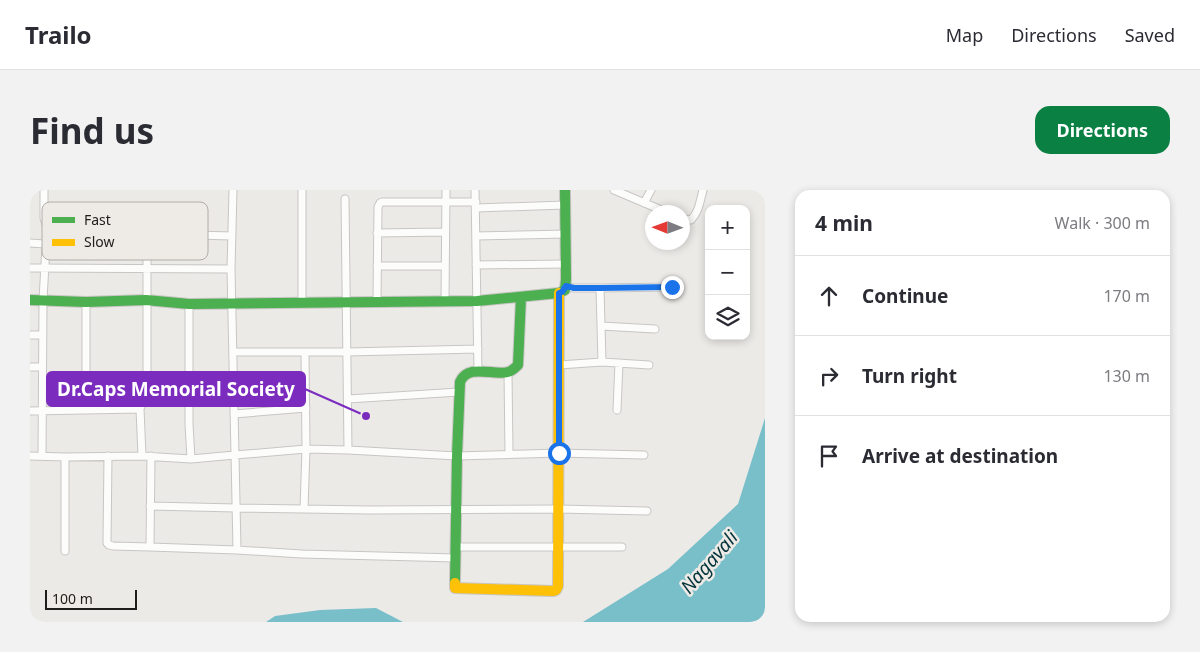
<!DOCTYPE html>
<meta charset="utf-8">
<style>
body{margin:0;font-family:"Noto Sans",sans-serif;background:#f2f2f3;color:#2b2b33}
.controls{position:absolute;right:15px;top:15px;display:grid;overflow:hidden;border-radius:10px;box-shadow:0 2px 8px #0003}
.controls button{width:45px;height:45px;display:grid;place-items:center;padding:0;border:0;border-bottom:1px solid #e1e1e2;background:#fff;color:#2b2b33;font:25px sans-serif}
.compass{position:absolute;left:615px;top:15px;width:45px;height:45px;border-radius:50%;background:#fff;box-shadow:0 2px 8px #0003;rotate:271deg}
.scale{position:absolute;left:15px;bottom:12px;width:92px;box-sizing:border-box;padding-left:5px;border:2px solid #1f1d1b;border-top:0;font-size:14px;line-height:18px;white-space:nowrap;color:#1f1d1b;-webkit-text-stroke:4px #eeeae5;paint-order:stroke}
.stop{position:absolute;width:15px;height:15px;margin:-11px;border:4px solid #1a73e8;border-radius:50%;background:#fff}
.stop.end{background:#1a73e8;border-color:#fff;box-shadow:0 1px 5px #0008}
.list{margin:0;padding:0;list-style:none}
h2{display:flex;justify-content:space-between;align-items:center;height:65px;margin:0;padding:0 20px;font-size:21px}
h2 small{font-size:16px;font-weight:400;color:#7c7c81}
.list li{display:grid;grid-template-columns:32px 1fr auto;gap:15px;align-items:center;box-sizing:border-box;height:80px;padding:0 20px;border-top:1px solid #e1e1e2}
.list b{display:block;font-size:19px;white-space:nowrap}
.list em{font-size:16px;font-style:normal;color:#7c7c81}
.icon{flex:none;width:28px;height:28px;fill:none;stroke:currentColor;stroke-width:2;stroke-linecap:round;stroke-linejoin:round}
.map{position:relative;flex:none;width:735px;height:432px;overflow:hidden;border-radius:15px}
header{display:flex;align-items:center;gap:30px;box-sizing:border-box;height:70px;padding:0 25px;background:#fff;border-bottom:1px solid #e1e1e2}
header strong{font-size:24px}
nav{display:flex;gap:28px;margin-inline-start:auto;font-size:18px}
.intro{display:flex;align-items:center;justify-content:space-between;box-sizing:border-box;height:120px;padding:0 30px}
h1{margin:0;font-size:35px}
.button{padding:12px 22px;border-radius:15px;background:#0b8043;color:#fff;font-size:18px;font-weight:700}
main{display:flex;gap:30px;padding:0 30px}
aside{flex:1;background:#fff;border-radius:15px;box-shadow:0 2px 8px #0003}
.map>svg:first-child{display:block}
.water{fill:#78bfca}
.lines{fill:none;stroke-linecap:round;stroke-linejoin:round}
.street-casing{stroke:#c8c6c4;stroke-width:9}
.fast-casing{stroke:#c8c6c4;stroke-width:12}
.slow-casing{stroke:#c8c6c4;stroke-width:12}
.street{stroke:#fcfcfb;stroke-width:7}
.fast{stroke:#4caf50;stroke-width:10}
.slow{stroke:#ffc107;stroke-width:10}
.route{stroke:#1a73e8;stroke-width:6}
.labels{text-anchor:middle;stroke-width:5;stroke-linejoin:round;paint-order:stroke}
.water-label{font-size:19px;font-style:italic;fill:#03343c;stroke:#eeeae5}
.key{fill:#eeeae5;stroke:#b0aca8;stroke-width:1}
.key-label{font-size:14px;fill:#1f1d1b}
.leader{fill:none;stroke:#7b2cbf;stroke-width:2}
.callout-dot{fill:#7b2cbf;stroke:#eeeae5;stroke-width:2}
.callout{fill:#7b2cbf;stroke:#7b2cbf;stroke-width:2}
.callout-label{font-size:19px;text-anchor:middle;font-weight:bold;fill:#fff}
</style>
<header>
<strong>Trailo</strong>
<nav><a>Map</a><a>Directions</a><a>Saved</a></nav>
</header>
<div class="intro"><h1>Find us</h1><a class="button">Directions</a></div>
<main>
<div class="map">
<svg width="735" height="432" viewBox="0 0 735 432">
<rect width="100%" height="100%" fill="#eceae7"/>
<path class="water" d="M735 228V432H553L638 379 708 314Z
M346 418 373 432H236L245 426 290 420Z"/>
<g class="lines">
<g class="street-casing">
<path id="street" d="M445 0 448 182
M584 0 636 22
M315 9 318 260
M614 13 621 0
M446 18 535 15
M652 29 661 30C669 22 670 11 673 0
M17 38 55 46 71 48 165 45 202 46
M347 43 415 42
M446 46 536 44
M0 53 15 54
M446 75 536 74
M347 76H415
M0 78 201 79
M536 97 544 98H570L572 172 619 175
M570 98 642 97
M415 111 416 0
M56 112V220
M347 112 348 17 350 13 352 12H446
M272 113V0
M159 114V234L161 269
M571 136 625 139
M0 145H12
M203 162H317L448 159
M529 175 572 172
M0 177H12
M478 182 479 264
M318 209 429 202
M587 220 589 173
M0 221 110 219
M204 224 276 218
M0 266 35 267 112 266 161 269 205 265 201 79 203 0
M12 266 13 110 17 38 14 28V0
M78 266 77 353 79 355 83 356 120 357
M112 266 110 219 115 207 117 194V47
M121 266 120 357 207 360 272 364 426 368
M35 267V361
M120 316 206 318 339 320 529 319 617 321
M274 319 276 259 275 162
M426 357H592
M207 360 205 265 276 259 318 260 427 266 529 263 614 265"/>
</g>
<g class="fast-casing">
<path id="fast" d="M0 110 56 112 116 110 159 114 447 111 529 103 535 100 536 89 535 0
M425 393 427 266 430 192C438 173 463 186 478 182 482 181 485 178 488 175L491 107"/>
</g>
<g class="slow-casing">
<path id="slow" d="M425 393V398L523 401 526 400 528 396 529 103"/>
</g>
<use href="#street" class="street"/>
<use href="#fast" class="fast"/>
<use href="#slow" class="slow"/>
</g>
<g class="lines">
<path class="route" d="M529 263V103L532 102 536 96 544 98H570L642 97"/>
</g>
<g class="labels">
<g class="water-label">
<text transform="translate(679 372) rotate(-49)" y="7">Nagavali</text>
</g>
</g>
<rect x="12" y="12" width="166" height="58" rx="8" class="key"/>
<rect x="22" y="27" width="23" height="6" fill="#4caf50"/>
<rect x="22" y="49" width="23" height="7" fill="#ffc107"/>
<g class="key-label">
<text x="54" y="35">Fast</text>
<text x="54" y="57">Slow</text>
</g>
<path class="leader" d="M336 226L275 199"/>
<circle class="callout-dot" cx="336" cy="226" r="5"/>
<rect class="callout" x="17" y="182" width="258" height="34" rx="5"/>
<g class="callout-label">
<text x="146" y="206">Dr.Caps Memorial Society</text>
</g>
</svg>
<div class="controls">
<button>+</button>
<button>−</button>
<button><svg class="icon" aria-label="layers" viewBox="0 0 24 24"><path d="M12 4l9 5-9 5-9-5zM3 14l9 5 9-5"/></svg></button>
</div>
<svg class="compass" viewBox="-18 -18 36 36"><path d="M0-13l5 13h-10z" fill="#e53935"/><path d="M0 13l5-13h-10z" fill="#7c7c81"/></svg>
<div class="scale">100 m</div>
<div class="stop" style="left:529px;top:263px"></div>
<div class="stop end" style="left:642px;top:97px"></div>
</div>
<aside>
<h2>4 min<small>Walk · 300 m</small></h2>
<ul class="list">
<li><svg class="icon" aria-label="ahead" viewBox="0 0 24 24"><path d="M12 20V5M6 11l6-6 6 6"/></svg><div><b>Continue</b></div><em>170 m</em></li>
<li><svg class="icon" aria-label="right" viewBox="0 0 24 24"><path d="M7 20v-9h11M14 6l5 5-5 5"/></svg><div><b>Turn right</b></div><em>130 m</em></li>
<li><svg class="icon" aria-label="arrive" viewBox="0 0 24 24"><path d="M6 21V4h12l-3 4 3 4H6"/></svg><div><b>Arrive at destination</b></div></li>
</ul>
</aside>
</main>
